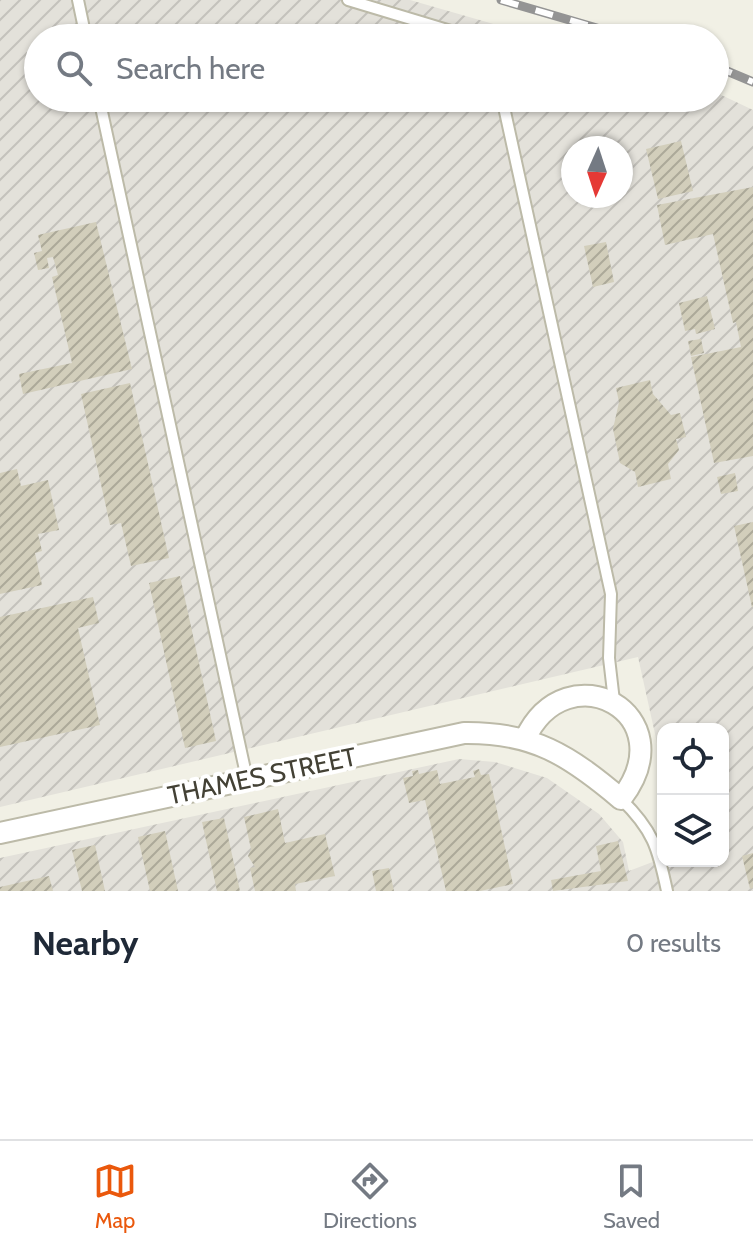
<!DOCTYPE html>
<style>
body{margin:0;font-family:Cabin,sans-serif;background:#f2f2f3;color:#1f2937}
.controls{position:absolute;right:24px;bottom:24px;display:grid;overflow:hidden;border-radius:16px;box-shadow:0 2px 6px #0004}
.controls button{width:72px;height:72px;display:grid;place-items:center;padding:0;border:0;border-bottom:2px solid #e0e1e3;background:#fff;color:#1f2937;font:40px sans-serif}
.compass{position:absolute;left:561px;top:136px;width:72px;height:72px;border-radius:50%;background:#fff;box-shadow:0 2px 6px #0004;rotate:183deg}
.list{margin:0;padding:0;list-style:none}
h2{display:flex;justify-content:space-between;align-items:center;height:104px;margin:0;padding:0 32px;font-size:34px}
h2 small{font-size:26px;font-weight:400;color:#747a83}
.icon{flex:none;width:44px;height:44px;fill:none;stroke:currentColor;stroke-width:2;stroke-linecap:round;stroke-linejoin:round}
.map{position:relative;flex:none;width:753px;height:891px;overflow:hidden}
.search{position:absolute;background:#fff;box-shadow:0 2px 6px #0004;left:24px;right:24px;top:24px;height:88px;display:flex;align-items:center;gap:20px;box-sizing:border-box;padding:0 28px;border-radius:44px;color:#747a83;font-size:30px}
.sheet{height:248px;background:#fff}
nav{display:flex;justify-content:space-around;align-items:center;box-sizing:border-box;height:112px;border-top:2px solid #e0e1e3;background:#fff;font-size:22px;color:#747a83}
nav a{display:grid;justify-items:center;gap:4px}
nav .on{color:#ea580c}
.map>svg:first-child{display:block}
.industrial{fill:url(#industrial-furrows);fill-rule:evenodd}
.building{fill:url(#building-hatch)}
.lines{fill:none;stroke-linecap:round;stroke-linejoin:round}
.service-casing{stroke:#bcbaa8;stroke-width:14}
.minor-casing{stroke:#bcbaa8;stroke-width:24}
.service{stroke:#fff;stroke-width:10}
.minor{stroke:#fff;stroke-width:20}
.rail-casing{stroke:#949494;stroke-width:9}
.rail{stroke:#fff;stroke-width:6;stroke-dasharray:18;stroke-linecap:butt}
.labels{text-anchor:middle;stroke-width:8;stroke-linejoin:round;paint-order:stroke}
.street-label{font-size:26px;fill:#434135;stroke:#fff}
</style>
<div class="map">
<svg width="753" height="891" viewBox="0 0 753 891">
<defs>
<pattern id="industrial-furrows" width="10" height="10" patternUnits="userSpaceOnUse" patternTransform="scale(2)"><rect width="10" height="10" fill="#e3e1da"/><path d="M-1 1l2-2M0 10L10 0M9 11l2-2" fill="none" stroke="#c4c2bc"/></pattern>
<pattern id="building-hatch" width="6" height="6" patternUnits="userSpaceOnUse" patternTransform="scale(2)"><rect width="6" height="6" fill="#d2cebb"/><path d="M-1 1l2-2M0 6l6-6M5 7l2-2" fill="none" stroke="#aca999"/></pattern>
</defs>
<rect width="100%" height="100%" fill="#f1f0e5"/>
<path class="industrial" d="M0 0H410L542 38H38V98H715V92L753 110V891H0V858L459 759 495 762 547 778 599 814 623 842 629 871 663 858V861H723V729H663V770L638 657 0 807ZM573 148H621V196H573Z"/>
<path class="building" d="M681 141 693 191 658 199 646 149Z
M753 187V456L714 463 691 357 741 347 736 322 733 323 713 234 665 245 657 205Z
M96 222 132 369 23 394 19 374 72 363 52 277 58 275 53 257 47 258 49 268 38 270 34 253 42 251 38 235Z
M606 242 614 282 593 287 584 246Z
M707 296 715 329 696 334 695 329 685 331 679 303Z
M701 339 704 353 691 356 688 341Z
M650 380 653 394 671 415 680 413 686 437 676 439 679 450 668 464 671 479 638 487 635 472 620 463 613 429 619 402 616 388Z
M130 383 169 558 131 566 121 523 110 525 81 394Z
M17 469 21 486 48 480 59 530 38 534 42 551 35 553 42 585 0 594V473Z
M735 473 738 491 721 494 717 477Z
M753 522V607H752L734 526Z
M180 576 216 741 185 748 149 583Z
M93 597 99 623 78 628 100 725 0 747V617Z
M479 769 481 775 489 774 513 884 480 891H446L425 800 409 803 403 778 413 776 412 771 418 770 419 774 437 770 440 784 475 777 473 771Z
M278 809 285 843 325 834 335 876 295 884 296 891H255L250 868 255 867 248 856 251 849 244 817Z
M224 818 240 891H217L202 822Z
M165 831 178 891H150L138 837Z
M618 841 628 881 553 891 551 880 601 871 596 846Z
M95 845 105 891H82L72 850Z
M753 853V888L750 889 742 856Z
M389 868 394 891H376L372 871Z
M49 876 53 891H0V887Z"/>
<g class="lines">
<g class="service-casing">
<path id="service" d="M78 0 86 38
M348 0 474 38
M99 98 247 779
M502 98 611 594 609 658 614 701
M621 799C653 830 658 848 667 891"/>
</g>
<g class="minor-casing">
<path id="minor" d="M0 833 464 733C533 732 569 755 621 799 687 714 567 649 525 739"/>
</g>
<use href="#service" class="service"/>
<use href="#minor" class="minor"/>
<g class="rail-casing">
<path id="rail" d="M501 0 631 38
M715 66 753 82"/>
</g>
<use href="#rail" class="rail"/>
</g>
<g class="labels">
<g class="street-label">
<text transform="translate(262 776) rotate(-12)" y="9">THAMES STREET</text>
</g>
</g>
</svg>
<div class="controls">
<button><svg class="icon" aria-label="locate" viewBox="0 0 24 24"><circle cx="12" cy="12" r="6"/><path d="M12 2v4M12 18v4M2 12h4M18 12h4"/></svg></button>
<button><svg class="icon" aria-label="layers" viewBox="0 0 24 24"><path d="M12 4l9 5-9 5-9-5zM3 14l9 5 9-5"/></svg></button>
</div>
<svg class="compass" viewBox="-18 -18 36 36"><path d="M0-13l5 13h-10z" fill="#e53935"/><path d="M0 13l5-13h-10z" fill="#747a83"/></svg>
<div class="search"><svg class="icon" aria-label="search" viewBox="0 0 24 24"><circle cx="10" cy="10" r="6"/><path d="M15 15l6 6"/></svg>Search here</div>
</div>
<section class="sheet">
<h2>Nearby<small>0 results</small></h2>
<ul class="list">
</ul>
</section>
<nav>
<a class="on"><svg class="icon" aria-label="map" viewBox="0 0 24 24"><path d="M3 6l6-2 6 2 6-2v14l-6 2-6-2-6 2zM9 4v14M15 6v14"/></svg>Map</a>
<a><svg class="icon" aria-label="directions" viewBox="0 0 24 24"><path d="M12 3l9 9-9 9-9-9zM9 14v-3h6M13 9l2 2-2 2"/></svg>Directions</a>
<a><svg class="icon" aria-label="saved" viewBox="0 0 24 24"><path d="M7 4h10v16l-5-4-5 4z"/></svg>Saved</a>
</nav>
